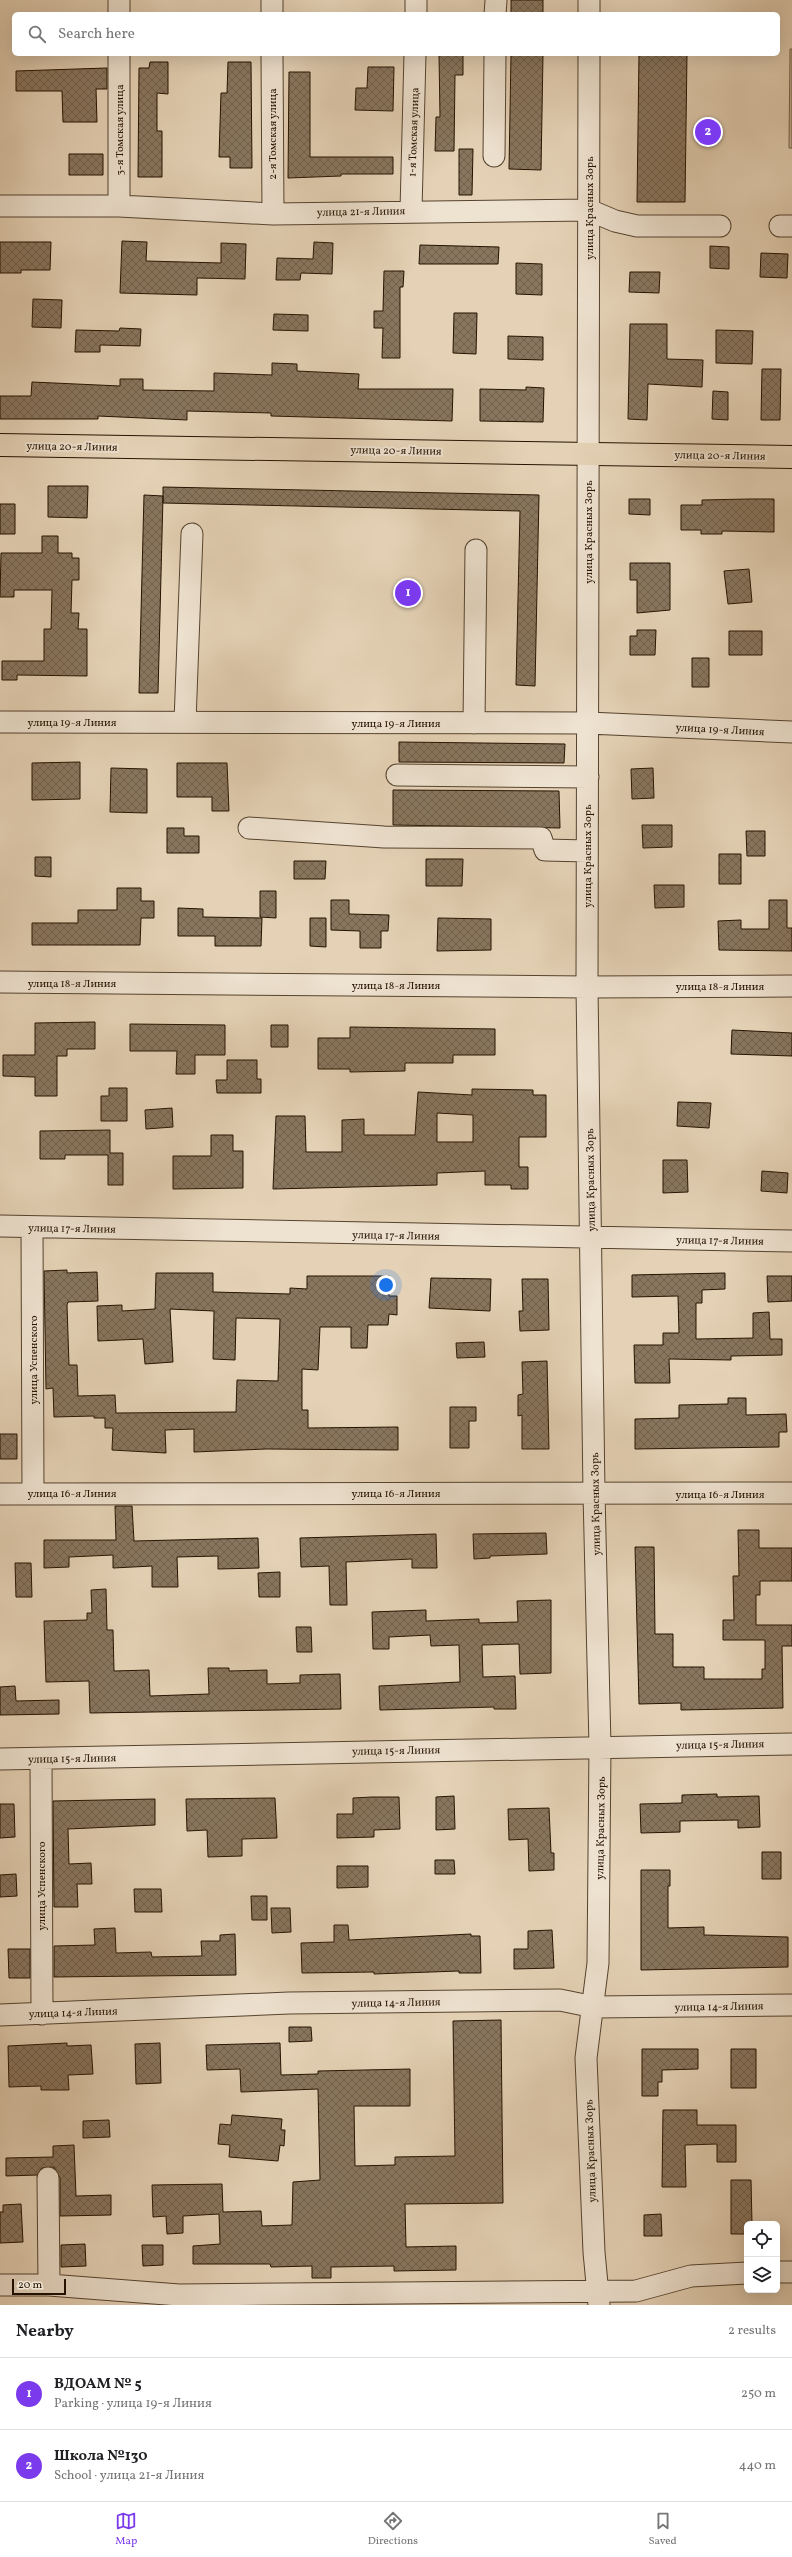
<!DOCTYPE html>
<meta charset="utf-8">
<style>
body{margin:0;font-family:Vollkorn,serif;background:#f6f6f6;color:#202124}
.controls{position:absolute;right:12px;bottom:12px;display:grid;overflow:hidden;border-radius:6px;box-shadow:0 4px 16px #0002}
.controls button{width:36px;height:36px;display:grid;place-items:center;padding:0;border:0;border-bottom:1px solid #e0e0e0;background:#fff;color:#202124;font:20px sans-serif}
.scale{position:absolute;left:12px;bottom:10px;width:54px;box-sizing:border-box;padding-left:4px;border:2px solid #251300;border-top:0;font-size:11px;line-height:14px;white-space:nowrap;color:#251300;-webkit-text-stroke:3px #eee2d0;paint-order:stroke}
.you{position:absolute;left:386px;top:1285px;width:14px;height:14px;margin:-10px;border:3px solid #fff;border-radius:50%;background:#1a73e8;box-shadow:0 0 0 6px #1a73e833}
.badge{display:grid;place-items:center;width:26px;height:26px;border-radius:50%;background:#7c3aed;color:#fff;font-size:13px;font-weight:700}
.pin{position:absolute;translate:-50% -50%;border:2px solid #fff;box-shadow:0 1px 4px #0006}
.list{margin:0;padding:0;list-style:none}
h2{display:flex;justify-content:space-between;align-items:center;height:52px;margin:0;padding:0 16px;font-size:17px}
h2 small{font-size:13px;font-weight:400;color:#757577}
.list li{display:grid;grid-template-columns:26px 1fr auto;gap:12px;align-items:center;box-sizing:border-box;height:72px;padding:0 16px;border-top:1px solid #e0e0e0}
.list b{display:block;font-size:15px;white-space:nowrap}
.list p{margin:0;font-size:13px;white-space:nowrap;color:#757577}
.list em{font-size:13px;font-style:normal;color:#757577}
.icon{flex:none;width:22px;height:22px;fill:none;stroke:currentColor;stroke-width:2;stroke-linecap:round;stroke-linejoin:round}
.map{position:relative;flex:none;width:792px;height:2305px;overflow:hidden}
.search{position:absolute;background:#fff;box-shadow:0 4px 16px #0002;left:12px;right:12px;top:12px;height:44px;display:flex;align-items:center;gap:10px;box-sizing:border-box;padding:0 14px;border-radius:6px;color:#757577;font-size:15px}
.sheet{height:196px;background:#fff}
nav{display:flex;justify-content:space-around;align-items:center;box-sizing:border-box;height:56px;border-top:1px solid #e0e0e0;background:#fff;font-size:11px;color:#757577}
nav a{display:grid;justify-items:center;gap:2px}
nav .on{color:#7c3aed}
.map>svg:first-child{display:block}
.green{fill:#c4b297;stroke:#74624c}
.building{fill:url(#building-cross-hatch);stroke:#251300;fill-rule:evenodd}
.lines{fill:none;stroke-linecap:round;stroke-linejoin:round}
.minor-casing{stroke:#55432e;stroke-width:23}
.major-casing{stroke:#251300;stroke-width:24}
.minor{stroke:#eee2d0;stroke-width:21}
.major{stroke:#e5d2b6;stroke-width:22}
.labels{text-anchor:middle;stroke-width:4;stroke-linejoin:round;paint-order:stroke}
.street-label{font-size:11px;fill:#251300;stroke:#eee2d0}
</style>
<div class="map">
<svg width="792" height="2305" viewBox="0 0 792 2305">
<defs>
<pattern id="building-cross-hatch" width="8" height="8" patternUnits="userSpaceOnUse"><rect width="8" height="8" fill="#89765f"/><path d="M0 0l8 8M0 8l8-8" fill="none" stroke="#70604c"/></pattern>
</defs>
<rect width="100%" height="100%" fill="#e5d2b6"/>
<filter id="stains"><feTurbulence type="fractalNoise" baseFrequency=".005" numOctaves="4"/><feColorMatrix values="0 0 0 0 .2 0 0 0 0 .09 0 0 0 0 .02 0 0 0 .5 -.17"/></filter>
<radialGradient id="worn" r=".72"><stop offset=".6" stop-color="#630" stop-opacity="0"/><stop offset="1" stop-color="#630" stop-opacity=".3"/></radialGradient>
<path class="green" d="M790 49H792V148H789Z"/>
<path class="building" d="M511 0H543V14H511Z
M439 54H463V75H455L454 151H435L436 117H440Z
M511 54H543L541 170 509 169Z
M639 54H687L685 202H637Z
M150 62H168V94L157 93V131H162V177H138L139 68H149Z
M228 62H251L252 168H230V157H219L221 93H227Z
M368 67H394L393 111 355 110 356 88H367Z
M107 68V89H96L97 122H63L62 91H16V71Z
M289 72H310V157H393V174H341V176L288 178Z
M459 149H473L472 195H459Z
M69 154H103V175H69Z
M122 241 147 242 146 261 221 263V243L246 244 245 279 197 278V295L120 293Z
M0 242H51L50 270H21V273H0Z
M314 242 333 243 332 274 301 273 300 280H276L277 258 313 259Z
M420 245 499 247 498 264H419Z
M710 246 729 247V269L710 268Z
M761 253 788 254 787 278 760 277Z
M516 263 542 264V295L516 294Z
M384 271H404L403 287H400V358H382L383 328H374V311H383Z
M630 272H660L659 293 629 292Z
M33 299 62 300 61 328 32 327Z
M454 313H477L476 354 453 353Z
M274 314 308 315V331L273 330Z
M630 324H667V359L703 360 702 387 648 384 647 420 628 419Z
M120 328 141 329 140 346 100 345V352H75L76 330 119 331Z
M716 330 753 331 752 364 716 363Z
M508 336 543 337V360L508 359Z
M272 363 297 364V371L359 374 358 389H453L452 421 271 416V413L187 411V420L98 416V419H0V396H31L32 382 120 386V379H143V390L214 391V373L272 375Z
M762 369H781L780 420H761Z
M526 387 544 388 543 422 480 421V389L526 390Z
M713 391 728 392V420L712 419Z
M48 486H88L87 518 48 517Z
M163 487 539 495 535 686 516 685 520 511 163 503Z
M144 495 163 496 158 693H139Z
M629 499H650V515L629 514Z
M749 499H774V532L722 531V534H701V530H681V505H702V500Z
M0 504H15V534H0Z
M42 536H58V553H72V558H79V580H72L71 613H79L78 629H87V676L17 675V680H2V661H44V629H51L52 590H14V597H0L1 553H42Z
M630 563H670V610L637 613V580H630Z
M749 569 752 602 728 604 724 571Z
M637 630H656L655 655H630V636H637Z
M729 631H762V655H729Z
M692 658H709V687H692Z
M399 742 565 744 564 763 399 762Z
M80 762V799L32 800V763Z
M177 763H227L229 811H212V797H177Z
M111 768 147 769V813L110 812Z
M653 768 654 798 632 799 631 769Z
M393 790 559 791 560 828 393 825Z
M642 825H672V847L643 848Z
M167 828H184V836H199V853H167Z
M746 831H765V856H747Z
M719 854H741V884H719Z
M35 857H51V877L35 876Z
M426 859H463L462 886H426Z
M294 861H326L325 879H294Z
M654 885H684V907L655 908Z
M117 888H141V901H154V918H141L140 945H32V923H78V910H117Z
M260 891H276V918L260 917Z
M331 900H349V914L389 915 388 931H381V948H360V931L331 930Z
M769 900H787V928H792V951L719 950 718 921 741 920V929H769Z
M178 908 203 909V917L262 918 261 946H215V936H178Z
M310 918H326V947L310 946Z
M438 918 491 919V950L437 951Z
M95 1022V1049H67V1056H57V1096H35V1077L3 1076V1055H35V1023Z
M130 1024 225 1025V1055H195V1074H176L177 1051H130Z
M271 1025H288V1047H271Z
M350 1027 495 1029V1055H453V1063H405V1071L350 1072V1069H318V1038H350Z
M732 1030 792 1033V1056L731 1054Z
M227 1060H257V1079H261V1093H217L216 1080H227Z
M109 1088H127V1121H101V1096H109Z
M472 1089 533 1090V1095H546V1137H519V1167H528V1189H511V1185H485V1171L437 1173V1185L273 1189 276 1116H305L306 1152H342V1120L364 1119V1135H415L418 1092 472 1095ZM437 1113 473 1115V1142H437Z
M678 1102 711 1103 709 1128 677 1126Z
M172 1108 173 1127 146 1129 145 1110Z
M110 1130V1153H123V1185H108V1155H65V1159H40V1131Z
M211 1135H233V1151H243V1188L173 1189V1156H211Z
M663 1160H687L688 1192 663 1193Z
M762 1171 788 1173 787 1193 761 1191Z
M67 1270V1273L97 1272 98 1301 68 1302 67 1305 69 1365H77L78 1396 115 1395 116 1413 236 1412 237 1380 278 1381 280 1319 236 1318 235 1360 213 1359 214 1311 170 1309 173 1362 145 1364 143 1339 98 1341 97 1306 122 1305V1311L155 1309 156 1273H213V1292L290 1294V1288L307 1289V1276H390L389 1296H397V1315L389 1314 388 1325H368L367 1348H351V1327H320L318 1370 302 1369V1410H308V1428L398 1427V1450L266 1449 194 1452V1429L165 1430 166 1453 112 1450 113 1428H105V1418H94V1416L54 1417 53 1388 46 1389 44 1271Z
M725 1273V1289L702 1290V1303H696V1339L753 1338V1313L769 1312 770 1339H782V1355L731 1356V1360L669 1359 670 1383H635L634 1345H663V1333H679L678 1296 632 1297V1275Z
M767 1276H792V1301L768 1302Z
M431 1278 491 1279 490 1311 429 1308Z
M522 1279H548L549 1330 520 1331 519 1311H523Z
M484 1342 485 1357 457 1358 456 1343Z
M547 1361 549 1449H522V1415L518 1416V1395L523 1394 522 1362Z
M728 1398H746V1415L786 1414 787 1432H779V1447L635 1449V1419L679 1418V1405L728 1404Z
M450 1407H476V1421H469V1448H450Z
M0 1434H17V1459H0Z
M115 1506H132L134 1541 258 1538 259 1568 218 1569V1556L177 1557 178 1587H152V1566L113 1568V1555L69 1557V1567L44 1568V1540H116Z
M738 1530H759V1548H792V1581H760V1595H756V1625H792V1646H782L783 1708 681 1710V1703L639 1704 635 1547H654L655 1634H673V1667H704V1679H762V1669H765V1640H723V1620H734L733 1576H739Z
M546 1533 547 1554 490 1556V1558L474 1559 473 1534Z
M436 1534 437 1568H412V1559L346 1562 347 1605H330L329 1566 301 1567 300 1538Z
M15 1563H31L32 1597H16Z
M280 1572V1597H259L258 1573Z
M106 1589 107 1630H113L114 1671 149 1670 150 1696 209 1694 208 1668H229V1671L267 1670V1684L300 1683V1675L340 1674 341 1709 90 1713 89 1681 46 1682 44 1621 87 1620V1613H92L91 1590Z
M551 1600V1673L520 1674 519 1644 482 1645 483 1677 515 1676 516 1709H494V1707L380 1710 379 1686 460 1682 459 1645 431 1646 430 1635 389 1637V1649H373L372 1612 426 1610V1621L479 1619V1623L518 1622 517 1601Z
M296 1627H311L312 1652H297Z
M15 1686 16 1701 59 1700V1714L0 1715V1687Z
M717 1794V1797L759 1796 760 1827 738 1828V1820L680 1821V1832L641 1833 640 1804 682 1803V1795Z
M454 1796 455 1829 436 1830V1797Z
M372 1797H399L400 1829 374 1830V1837L337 1838V1814H353V1798Z
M275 1798 277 1838 242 1839V1856L208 1857 207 1830 187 1831 186 1799Z
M155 1799V1825L68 1829 69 1864 91 1863 92 1884H77L78 1907H54L53 1801Z
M0 1804H14L15 1837 0 1838Z
M549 1808 551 1853H554V1870L529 1871 528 1839 509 1840 508 1809Z
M762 1852H781V1879H762Z
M435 1860H454L455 1874H435Z
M337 1866H368V1887L337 1888Z
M641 1870H670V1886H668V1928L704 1927V1935L788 1937V1967L641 1970Z
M16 1874 17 1896 0 1897V1875Z
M134 1889H161L162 1912H135Z
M251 1896H267V1920H252Z
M271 1908H290L291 1932 272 1933Z
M334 1925H348L349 1940 471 1934V1936H480L481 1973H459V1971L374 1974V1972L302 1973 301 1943 334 1942Z
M115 1928 116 1953 151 1952 152 1957 202 1956 201 1941H220V1935L235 1934 236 1975 54 1977V1946L95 1945 94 1929Z
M552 1930 554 1968 514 1969V1949H528V1931Z
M8 1949H30V1978H9Z
M501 2020 503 2203 405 2204 406 2247 456 2246V2270L394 2271V2266L331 2267V2278H312V2266L271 2267 270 2264H193V2246L220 2244 219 2214 183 2216V2233L167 2234 166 2216 153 2217 152 2185 222 2184 223 2212 261 2211 262 2226 292 2225 293 2182 320 2180 318 2089 241 2092 240 2069 207 2070 206 2045 280 2043 281 2075 318 2074V2071L410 2069V2106H354L355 2166 395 2165V2157L455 2156 453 2021Z
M289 2027H311L312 2041 289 2042Z
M67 2043V2046L91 2045 93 2074 68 2075 69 2090H41V2086L9 2087 8 2046Z
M160 2043 161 2083 136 2084 135 2044Z
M642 2049H698V2069L662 2070V2082H658V2096H642Z
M731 2049H756V2088H731Z
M663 2110H697V2125H736V2162H717V2144L685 2145 686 2187H662Z
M232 2115 282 2119 281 2130H285L284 2146 280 2145 278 2161 229 2157 230 2145 218 2144 220 2124 231 2125Z
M109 2120 110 2137 83 2138V2121Z
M74 2145 76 2196 111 2195V2215L60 2216V2178L54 2167 42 2168 37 2175 6 2176V2158L53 2157V2146Z
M731 2180H751L752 2224H747V2234H731Z
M21 2204 23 2242 0 2243V2212H3V2205Z
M661 2214 662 2236H644V2215Z
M85 2244 86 2266 61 2267V2245Z
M142 2245H163V2265L143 2266Z"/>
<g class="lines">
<g class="minor-casing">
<path id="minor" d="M272 0V14
M119 14V0
M416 14V0
M495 14 496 1
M589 14V0
M272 54 273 214
M589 54 587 987 594 1493 600 1746 598 1963 586 2058 594 2252 599 2305
M494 156 495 54
M0 206H119L273 214 589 210 615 221 637 226H720
M119 206V54
M411 210 415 54
M780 226H792
M0 722 588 723 792 732
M185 722 192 534
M474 723 476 550
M397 775 588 777
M249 828 384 837 541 838 545 850 587 851
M0 982 587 987 792 986
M0 1226 792 1241
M32 1227 33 1493
M0 1494 792 1493
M0 1759 792 1744
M41 1759 42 2014
M0 2015 289 2003 560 2000 594 2007 792 2005
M48 2178 49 2285
M777 2272H792
M0 2285H49L179 2295 636 2291 691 2276 747 2273"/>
</g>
<g class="major-casing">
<path id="major" d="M0 445 792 457"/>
</g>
<use href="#minor" class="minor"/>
<use href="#major" class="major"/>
</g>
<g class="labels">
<g class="street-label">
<text transform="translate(119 130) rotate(-90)" y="4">3-я Томская улица</text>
<text transform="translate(413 132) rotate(-88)" y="4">1-я Томская улица</text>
<text transform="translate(272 134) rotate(-90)" y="4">2-я Томская улица</text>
<text transform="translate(589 208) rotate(-90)" y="4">улица Красных Зорь</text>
<text transform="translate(361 211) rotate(-1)" y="4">улица 21-я Линия</text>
<text transform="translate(72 446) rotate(1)" y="4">улица 20-я Линия</text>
<text transform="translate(396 450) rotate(1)" y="4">улица 20-я Линия</text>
<text transform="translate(720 455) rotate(1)" y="4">улица 20-я Линия</text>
<text transform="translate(588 532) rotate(-90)" y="4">улица Красных Зорь</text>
<text x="72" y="726">улица 19-я Линия</text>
<text x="396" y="727">улица 19-я Линия</text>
<text transform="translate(720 729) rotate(3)" y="4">улица 19-я Линия</text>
<text transform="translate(587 856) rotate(-90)" y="4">улица Красных Зорь</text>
<text x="72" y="987">улица 18-я Линия</text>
<text x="396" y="989">улица 18-я Линия</text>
<text x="720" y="990">улица 18-я Линия</text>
<text transform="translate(590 1180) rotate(-91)" y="4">улица Красных Зорь</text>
<text transform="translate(72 1228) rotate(1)" y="4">улица 17-я Линия</text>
<text transform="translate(396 1235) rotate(1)" y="4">улица 17-я Линия</text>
<text transform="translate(720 1240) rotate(1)" y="4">улица 17-я Линия</text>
<text transform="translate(33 1360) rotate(-90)" y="4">улица Успенского</text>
<text x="72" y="1497">улица 16-я Линия</text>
<text x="396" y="1497">улица 16-я Линия</text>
<text x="720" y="1498">улица 16-я Линия</text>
<text transform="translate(595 1504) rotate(-91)" y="4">улица Красных Зорь</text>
<text transform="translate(720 1744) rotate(-1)" y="4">улица 15-я Линия</text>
<text transform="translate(396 1750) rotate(-1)" y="4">улица 15-я Линия</text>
<text transform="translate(72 1758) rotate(-1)" y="4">улица 15-я Линия</text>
<text transform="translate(600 1828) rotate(-89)" y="4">улица Красных Зорь</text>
<text transform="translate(41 1886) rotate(-90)" y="4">улица Успенского</text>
<text transform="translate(396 2002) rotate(-1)" y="4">улица 14-я Линия</text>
<text transform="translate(719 2006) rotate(-1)" y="4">улица 14-я Линия</text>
<text transform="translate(73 2012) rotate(-2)" y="4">улица 14-я Линия</text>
<text transform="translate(590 2151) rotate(-92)" y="4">улица Красных Зорь</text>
</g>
</g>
<rect width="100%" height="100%" filter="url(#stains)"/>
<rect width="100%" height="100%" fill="url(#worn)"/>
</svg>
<div class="controls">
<button><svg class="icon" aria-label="locate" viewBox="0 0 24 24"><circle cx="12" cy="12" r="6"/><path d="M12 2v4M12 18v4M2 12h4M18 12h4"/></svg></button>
<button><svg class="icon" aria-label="layers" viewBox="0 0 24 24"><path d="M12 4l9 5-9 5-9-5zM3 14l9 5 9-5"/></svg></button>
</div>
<div class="scale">20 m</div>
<div class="you"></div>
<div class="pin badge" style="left:408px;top:593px">1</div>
<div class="pin badge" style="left:708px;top:132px">2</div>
<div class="search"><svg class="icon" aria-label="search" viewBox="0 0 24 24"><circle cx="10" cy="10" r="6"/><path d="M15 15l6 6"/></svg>Search here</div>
</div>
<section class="sheet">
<h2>Nearby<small>2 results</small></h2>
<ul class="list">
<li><span class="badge">1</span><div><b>ВДОАМ № 5</b><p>Parking · улица 19-я Линия</p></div><em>250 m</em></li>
<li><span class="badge">2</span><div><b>Школа №130</b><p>School · улица 21-я Линия</p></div><em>440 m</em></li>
</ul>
</section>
<nav>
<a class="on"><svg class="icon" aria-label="map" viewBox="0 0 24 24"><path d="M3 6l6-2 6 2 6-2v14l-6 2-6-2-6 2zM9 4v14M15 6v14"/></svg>Map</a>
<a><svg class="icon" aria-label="directions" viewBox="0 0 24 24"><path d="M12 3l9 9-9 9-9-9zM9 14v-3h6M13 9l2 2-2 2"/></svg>Directions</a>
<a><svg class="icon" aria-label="saved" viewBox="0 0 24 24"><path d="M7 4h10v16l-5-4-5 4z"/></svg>Saved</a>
</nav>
